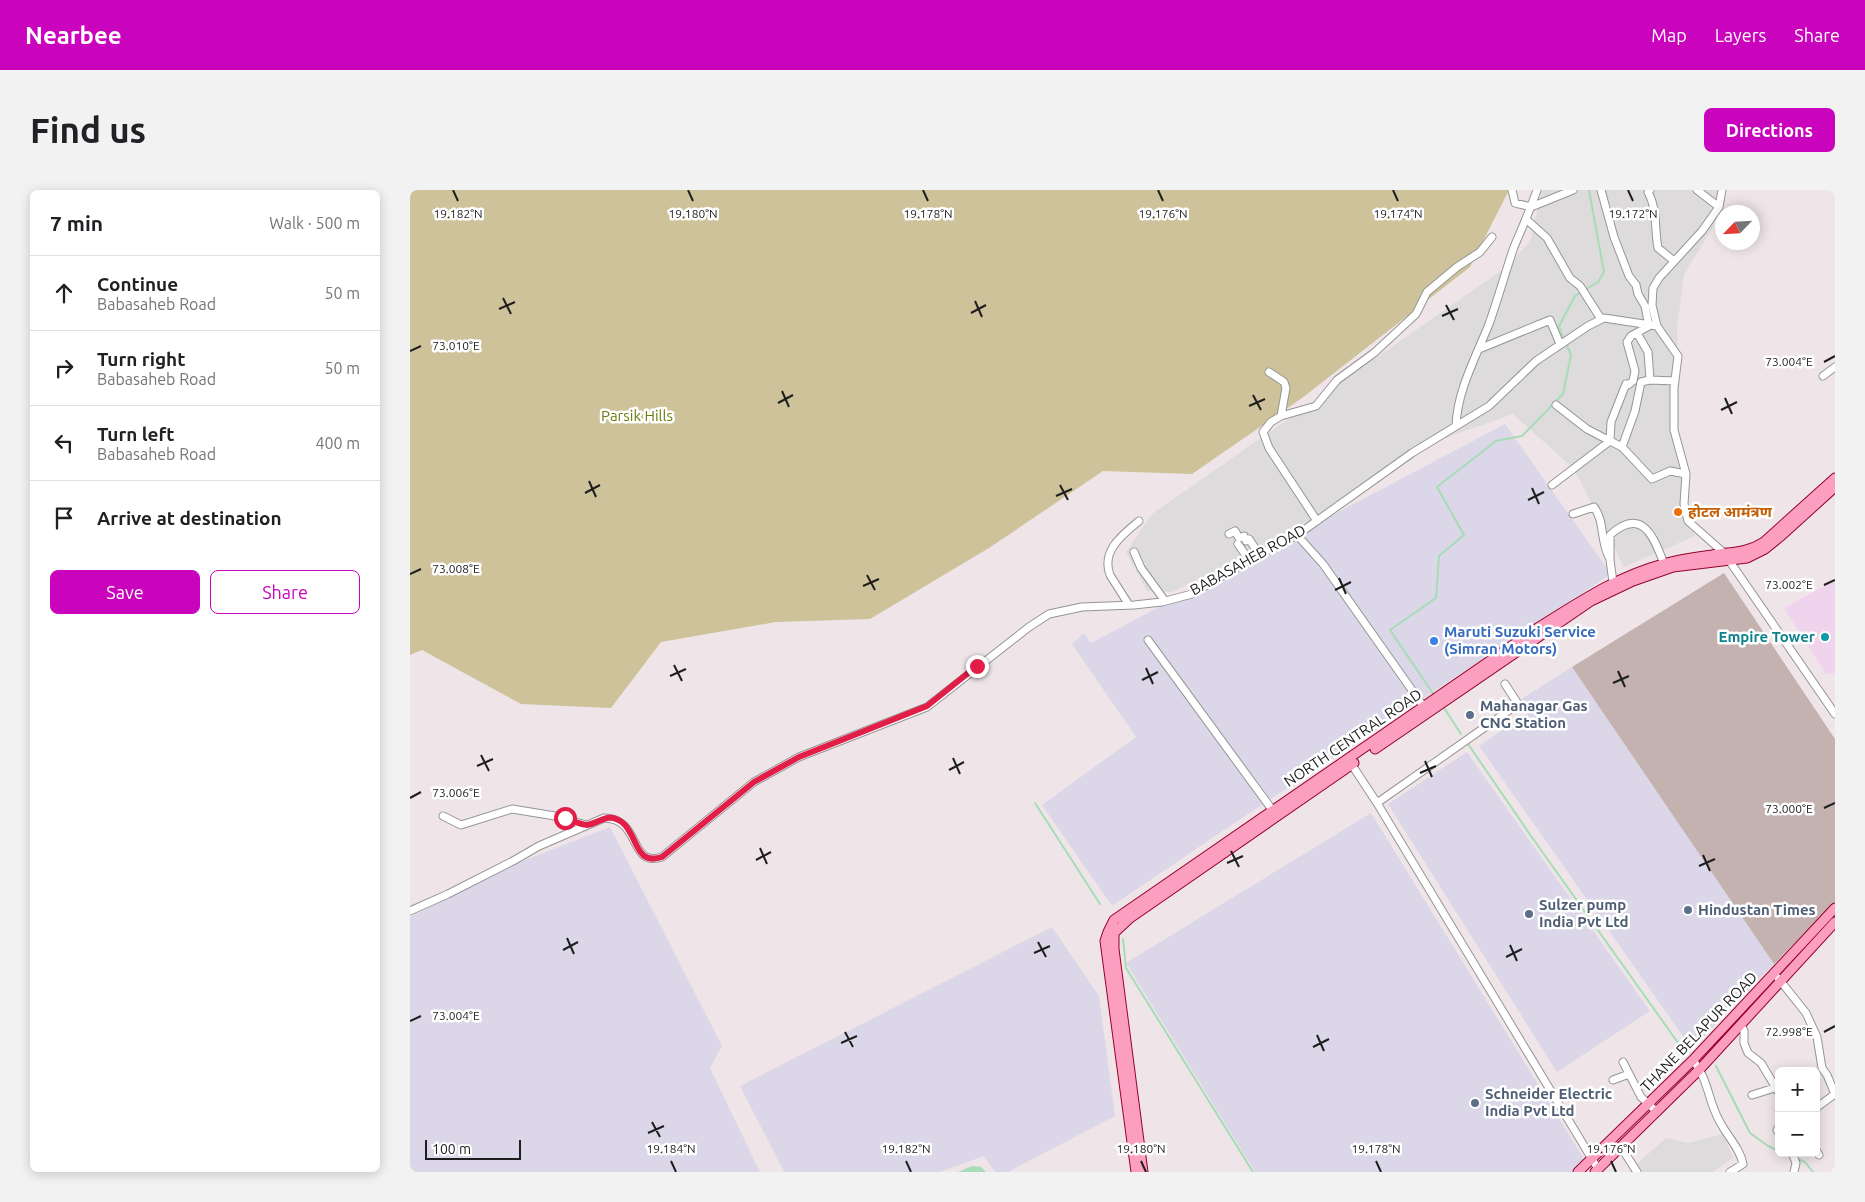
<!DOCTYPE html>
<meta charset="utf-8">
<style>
body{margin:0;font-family:Ubuntu,"Noto Sans Devanagari",sans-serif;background:#f2f2f2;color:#202124}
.controls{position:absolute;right:15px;bottom:15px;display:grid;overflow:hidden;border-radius:8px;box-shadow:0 2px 12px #0003}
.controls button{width:45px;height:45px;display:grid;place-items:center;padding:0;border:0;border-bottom:1px solid #e0e0e0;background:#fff;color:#202124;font:25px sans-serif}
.compass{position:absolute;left:1305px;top:15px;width:45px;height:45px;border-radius:50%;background:#fff;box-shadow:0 2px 12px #0003;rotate:245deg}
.scale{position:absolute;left:15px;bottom:12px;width:96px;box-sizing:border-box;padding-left:5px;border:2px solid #1e1e1e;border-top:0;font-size:14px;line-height:18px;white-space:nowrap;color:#1e1e1e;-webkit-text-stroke:4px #fff;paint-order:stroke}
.stop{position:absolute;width:15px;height:15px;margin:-11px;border:4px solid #e11d48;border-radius:50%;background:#fff}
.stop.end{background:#e11d48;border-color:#fff;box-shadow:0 1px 5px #0008}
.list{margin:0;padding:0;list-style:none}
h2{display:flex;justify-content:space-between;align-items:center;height:65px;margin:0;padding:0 20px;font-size:21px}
h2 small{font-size:16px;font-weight:400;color:#757577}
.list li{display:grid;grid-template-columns:32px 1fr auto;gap:15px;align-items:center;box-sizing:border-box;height:75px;padding:0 20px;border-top:1px solid #e0e0e0}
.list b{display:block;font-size:19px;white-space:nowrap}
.list p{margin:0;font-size:16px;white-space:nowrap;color:#757577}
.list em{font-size:16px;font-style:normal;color:#757577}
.actions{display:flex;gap:10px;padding:15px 20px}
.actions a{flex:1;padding:11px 0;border:1px solid #ca03bc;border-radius:8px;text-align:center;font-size:18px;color:#ca03bc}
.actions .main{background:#ca03bc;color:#fff}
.icon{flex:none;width:28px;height:28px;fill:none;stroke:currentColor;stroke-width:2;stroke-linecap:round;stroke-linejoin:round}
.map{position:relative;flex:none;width:1425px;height:982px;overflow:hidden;border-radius:8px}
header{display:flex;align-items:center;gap:30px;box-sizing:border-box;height:70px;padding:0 25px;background:#ca03bc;color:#fff}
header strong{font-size:24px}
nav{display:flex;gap:28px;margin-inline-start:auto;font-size:18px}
.intro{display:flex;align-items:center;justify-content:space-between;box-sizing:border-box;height:120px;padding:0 30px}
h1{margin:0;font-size:35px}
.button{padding:12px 22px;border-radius:8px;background:#ca03bc;color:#fff;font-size:18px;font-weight:700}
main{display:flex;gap:30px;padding:0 30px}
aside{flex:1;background:#fff;border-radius:8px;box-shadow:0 2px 12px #0003}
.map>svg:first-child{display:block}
.residential{fill:#dddbdc}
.commercial{fill:#f0d4ed}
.industrial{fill:#dbd7e8}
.construction{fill:#c4b2b0}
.forest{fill:#cec29a}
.water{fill:#a6dcb6}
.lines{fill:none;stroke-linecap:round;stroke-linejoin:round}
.stream{stroke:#a6dcb6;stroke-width:2}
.minor-casing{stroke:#959595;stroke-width:9}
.major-casing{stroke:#970229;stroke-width:11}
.minor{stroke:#fff;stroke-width:7}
.major{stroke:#fb9ec0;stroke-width:9}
.route{stroke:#e11d48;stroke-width:6}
.ticks{fill:none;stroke:#1e1e1e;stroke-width:2}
.food-dot{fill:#e8710a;stroke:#fff;stroke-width:2}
.culture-dot{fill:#0f9aa8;stroke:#fff;stroke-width:2}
.shop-dot{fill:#3f7fe0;stroke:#fff;stroke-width:2}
.service-dot{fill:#5c6f8a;stroke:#fff;stroke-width:2}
.labels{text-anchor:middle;stroke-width:5;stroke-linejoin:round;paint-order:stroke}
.park-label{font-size:15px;fill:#6b7c0d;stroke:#fff}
.food-label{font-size:15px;font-weight:bold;fill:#c56008;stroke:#fff;text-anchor:start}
.street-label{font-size:15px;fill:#1e1e1e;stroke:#fff}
.shop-label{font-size:15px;font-weight:bold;fill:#366cbe;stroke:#fff;text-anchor:start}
.culture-label{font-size:15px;font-weight:bold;fill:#0d838f;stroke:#fff;text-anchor:end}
.service-label{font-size:15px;font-weight:bold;fill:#4e5e75;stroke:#fff;text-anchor:start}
.ticks-label{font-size:12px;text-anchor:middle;fill:#1e1e1e;stroke:#fff;stroke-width:5;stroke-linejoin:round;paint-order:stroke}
</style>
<header>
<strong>Nearbee</strong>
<nav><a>Map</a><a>Layers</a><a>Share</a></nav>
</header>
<div class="intro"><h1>Find us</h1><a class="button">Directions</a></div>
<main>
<aside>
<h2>7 min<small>Walk · 500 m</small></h2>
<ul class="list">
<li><svg class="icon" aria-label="ahead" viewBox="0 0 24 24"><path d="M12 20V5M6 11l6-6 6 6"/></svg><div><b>Continue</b><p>Babasaheb Road</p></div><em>50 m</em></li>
<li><svg class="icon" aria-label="right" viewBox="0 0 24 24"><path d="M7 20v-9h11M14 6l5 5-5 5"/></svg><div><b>Turn right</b><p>Babasaheb Road</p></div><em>50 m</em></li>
<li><svg class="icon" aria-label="left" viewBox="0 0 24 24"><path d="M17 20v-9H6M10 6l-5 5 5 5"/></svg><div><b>Turn left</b><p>Babasaheb Road</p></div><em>400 m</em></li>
<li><svg class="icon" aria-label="arrive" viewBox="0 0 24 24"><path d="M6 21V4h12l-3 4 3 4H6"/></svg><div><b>Arrive at destination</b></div></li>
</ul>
<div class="actions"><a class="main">Save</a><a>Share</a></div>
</aside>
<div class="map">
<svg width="1425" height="982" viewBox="0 0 1425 982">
<rect width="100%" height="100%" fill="#efe5e8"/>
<path class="residential" d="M1132 0H1311L1302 39 1274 84 1267 138 1269 197 1263 250 1274 304 1285 346 1214 377 1164 279 1103 224 1030 250 864 352 762 402 737 401 716 362 742 324 1092 80 1120 52Z
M1313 944 1323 968 1303 982H1218L1256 948 1278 953Z"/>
<path class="commercial" d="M1425 390V483L1416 484 1374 418Z"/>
<path class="industrial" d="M1095 234 1201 384 808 644 702 716 632 615 726 547 662 454 674 443 681 453Z
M1162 477 1364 774 1282 859 1069 556 1118 523 1110 510Z
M1057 562 1240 821 1147 882 978 614Z
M961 623 1174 969 1161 982H845L716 773Z
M200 637 312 856 300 878 350 982H0V727L113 671Z
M642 737 689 806 705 926 598 982H585L574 966 530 982H374L330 896Z"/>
<path class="construction" d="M1314 383 1425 549V712L1364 774 1162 477Z"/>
<path class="forest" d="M0 0H1099L1060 77 892 208 782 284 693 281 579 358 460 429 366 432 251 452 201 518 111 514 12 460 0 465Z"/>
<path class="water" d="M562 976 571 977 576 982H548Z"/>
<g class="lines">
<path class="stream" d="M1175 100 1188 92 1194 82 1179 0
M1154 149 1149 136 1165 106 1171 102
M1024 505 980 440 1026 408 1029 366 1054 345 1027 297 1086 251 1112 246 1153 204 1161 165 1156 153
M1034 518 1051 544
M1058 554 1121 646 1276 864
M625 613 690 714
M713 749 716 778 843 982
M1306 876 1340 943 1358 956 1369 961
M1386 968 1395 972 1403 982"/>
<g class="minor-casing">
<path id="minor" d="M1102 0 1105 13 1121 17 1163 0
M1191 0 1204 47 1219 86 1226 95 1228 104 1235 116 1239 136 1221 146 1217 152 1225 181 1223 191 1218 195 1216 194 1201 232 1200 251 1212 257 1242 289 1260 281 1276 284
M1240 0 1238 2C1248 20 1244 38 1248 58L1264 71
M1287 0 1309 17
M1312 0 1309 17 1292 41 1249 88 1243 98 1242 115 1247 136 1268 166 1264 198V240L1276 284 1274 314 1278 331 1314 363 1425 524
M1117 30 1137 48 1160 88 1170 96 1191 129
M1069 159 1140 130 1150 154
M859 182 874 192 876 198 871 226
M1413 186 1425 177
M1240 190 1265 191
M1046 236C1047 201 1066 167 1079 134 1088 109 1095 83 1104 57 1112 38 1120 20 1127 0
M1212 257 1225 221 1231 192 1240 190 1238 162 1227 143
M1142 295 1200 251 1177 239 1146 215
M1163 324 1184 317C1195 332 1190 351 1199 367
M907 331 859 258 853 242 861 232 871 226 906 216 927 190 964 163 1006 124 1017 102 1047 77 1070 62 1082 47
M819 344 825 341 829 348 834 346 836 351 839 349 849 364
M887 345 913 374 1016 520
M828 354 839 370
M724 362 731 378 755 411
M1203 392 1200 370V345C1232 316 1244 347 1254 374
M719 415 700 385C691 361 712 345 729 331
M738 450 866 625
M940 572 967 613 1188 979
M967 613 1108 514 1095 494
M33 626 51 635 102 619 145 626 176 635
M0 721 38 704 103 671 129 656 194 628C232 628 218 678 252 667L344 592 389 567 517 517 619 437 639 424 672 417 724 415 752 412 782 404 839 370 887 345 1002 263 1079 216 1126 171 1178 136 1194 128 1247 136
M1368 788 1396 823 1407 847 1412 878 1417 885 1425 904
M1331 835 1334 841V853L1338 863 1351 873 1369 903
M1283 870C1299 890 1298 912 1310 932 1317 946 1330 958 1333 974L1320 982
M1213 872 1231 907 1247 922
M1203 890 1219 884
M1342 905 1368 897
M1406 918 1425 904
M1369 937 1367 940 1369 943
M1211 957 1227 982
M1406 960 1409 965
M1382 963 1386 973 1384 982"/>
</g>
<g class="major-casing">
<path id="major" d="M965 559 1181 411 1223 391 1263 377 1337 368 1355 359 1371 346 1425 297
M726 982 695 751 698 742 704 730 1126 439C1168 413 1205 387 1253 374 1268 370 1286 367 1302 365 1321 362 1337 363 1354 352L1425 288
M733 982 704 759V743L720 728 944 573
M1168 982 1283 870 1425 718
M1185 982 1290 879 1425 732"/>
</g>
<use href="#minor" class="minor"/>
<use href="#major" class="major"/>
</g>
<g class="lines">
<path class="route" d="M155 628C161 630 171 635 177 635 190 633 198 621 213 633 228 646 225 676 252 667L344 592 389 567 517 516 567 476"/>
</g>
<path class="ticks" d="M43 0 48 11M278 0 283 11M513 0 518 11M748 0 753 11M983 0 988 11M1218 0 1223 11M93 108 101 124M565 111 572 127M1036 115 1044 130M89 119 105 112M561 123 576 115M1032 126 1048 119M0 161 11 156M1414 172 1425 166M372 201 379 217M843 205 851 220M1315 208 1322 224M368 213 383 205M839 216 855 209M1311 220 1327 212M179 291 186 307M650 295 658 310M1122 298 1129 314M175 303 190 295M646 306 662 299M1118 310 1134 302M0 384 11 379M457 385 465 400M929 388 936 404M1414 395 1425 390M453 396 469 389M925 400 941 392M264 475 272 491M736 478 743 494M1208 481 1215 497M260 486 276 479M732 490 748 482M1203 493 1219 486M71 565 79 581M543 568 550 584M1015 571 1022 587M67 576 83 569M539 580 554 572M1010 583 1026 576M0 608 11 602M1414 618 1425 613M350 658 357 674M821 661 829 677M1293 665 1300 681M346 670 361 662M817 673 833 666M1289 676 1305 669M157 748 164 764M628 752 636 767M1100 755 1107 771M153 760 168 752M624 763 640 756M1096 767 1112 759M0 831 11 826M435 842 443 857M1414 842 1425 836M907 845 914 861M431 853 447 846M903 857 919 849M242 932 250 947M238 943 254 936M261 971 266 982M496 971 501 982M731 971 736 982M966 971 971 982M1201 971 1206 982"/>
<circle class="food-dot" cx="1268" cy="322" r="5"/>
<circle class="culture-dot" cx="1415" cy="447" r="5"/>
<circle class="shop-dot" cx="1024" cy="451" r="5"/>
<g class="service-dot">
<circle cx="1060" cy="525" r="5"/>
<circle cx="1278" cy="720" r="5"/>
<circle cx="1119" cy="724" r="5"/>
<circle cx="1065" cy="913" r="5"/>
</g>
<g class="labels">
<g class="park-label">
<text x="227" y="231">Parsik Hills</text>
</g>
<g class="food-label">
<text x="1278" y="327">होटल आमंत्रण</text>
</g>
<g class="street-label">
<text transform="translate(838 370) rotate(-29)" y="5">BABASAHEB ROAD</text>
<text transform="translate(943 548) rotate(-34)" y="5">NORTH CENTRAL ROAD</text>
<text transform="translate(1289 842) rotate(-46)" y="5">THANE BELAPUR ROAD</text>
</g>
<g class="shop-label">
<text x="1034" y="447">Maruti Suzuki Service<tspan x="1034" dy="17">(Simran Motors)</tspan></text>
</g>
<g class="culture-label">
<text x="1405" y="452">Empire Tower</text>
</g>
<g class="service-label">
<text x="1070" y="521">Mahanagar Gas<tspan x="1070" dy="17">CNG Station</tspan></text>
<text x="1129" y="720">Sulzer pump<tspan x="1129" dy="17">India Pvt Ltd</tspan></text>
<text x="1288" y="725">Hindustan Times</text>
<text x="1075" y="909">Schneider Electric<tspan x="1075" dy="17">India Pvt Ltd</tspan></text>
</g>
</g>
<g class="ticks-label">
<text x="1223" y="28">19.172°N</text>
<text x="48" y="28">19.182°N</text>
<text x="283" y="28">19.180°N</text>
<text x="518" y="28">19.178°N</text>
<text x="753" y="28">19.176°N</text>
<text x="988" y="28">19.174°N</text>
<text x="46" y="160">73.010°E</text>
<text x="1379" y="176">73.004°E</text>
<text x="46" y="383">73.008°E</text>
<text x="1379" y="399">73.002°E</text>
<text x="46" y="607">73.006°E</text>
<text x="1379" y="623">73.000°E</text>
<text x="46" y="830">73.004°E</text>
<text x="1379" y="846">72.998°E</text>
<text x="261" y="963">19.184°N</text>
<text x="496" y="963">19.182°N</text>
<text x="731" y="963">19.180°N</text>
<text x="966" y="963">19.178°N</text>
<text x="1201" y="963">19.176°N</text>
</g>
</svg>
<div class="controls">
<button>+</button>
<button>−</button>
</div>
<svg class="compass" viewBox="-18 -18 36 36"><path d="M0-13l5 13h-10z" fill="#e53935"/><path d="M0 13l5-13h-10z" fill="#757577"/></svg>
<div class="scale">100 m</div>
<div class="stop" style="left:155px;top:628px"></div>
<div class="stop end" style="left:567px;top:476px"></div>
</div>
</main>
